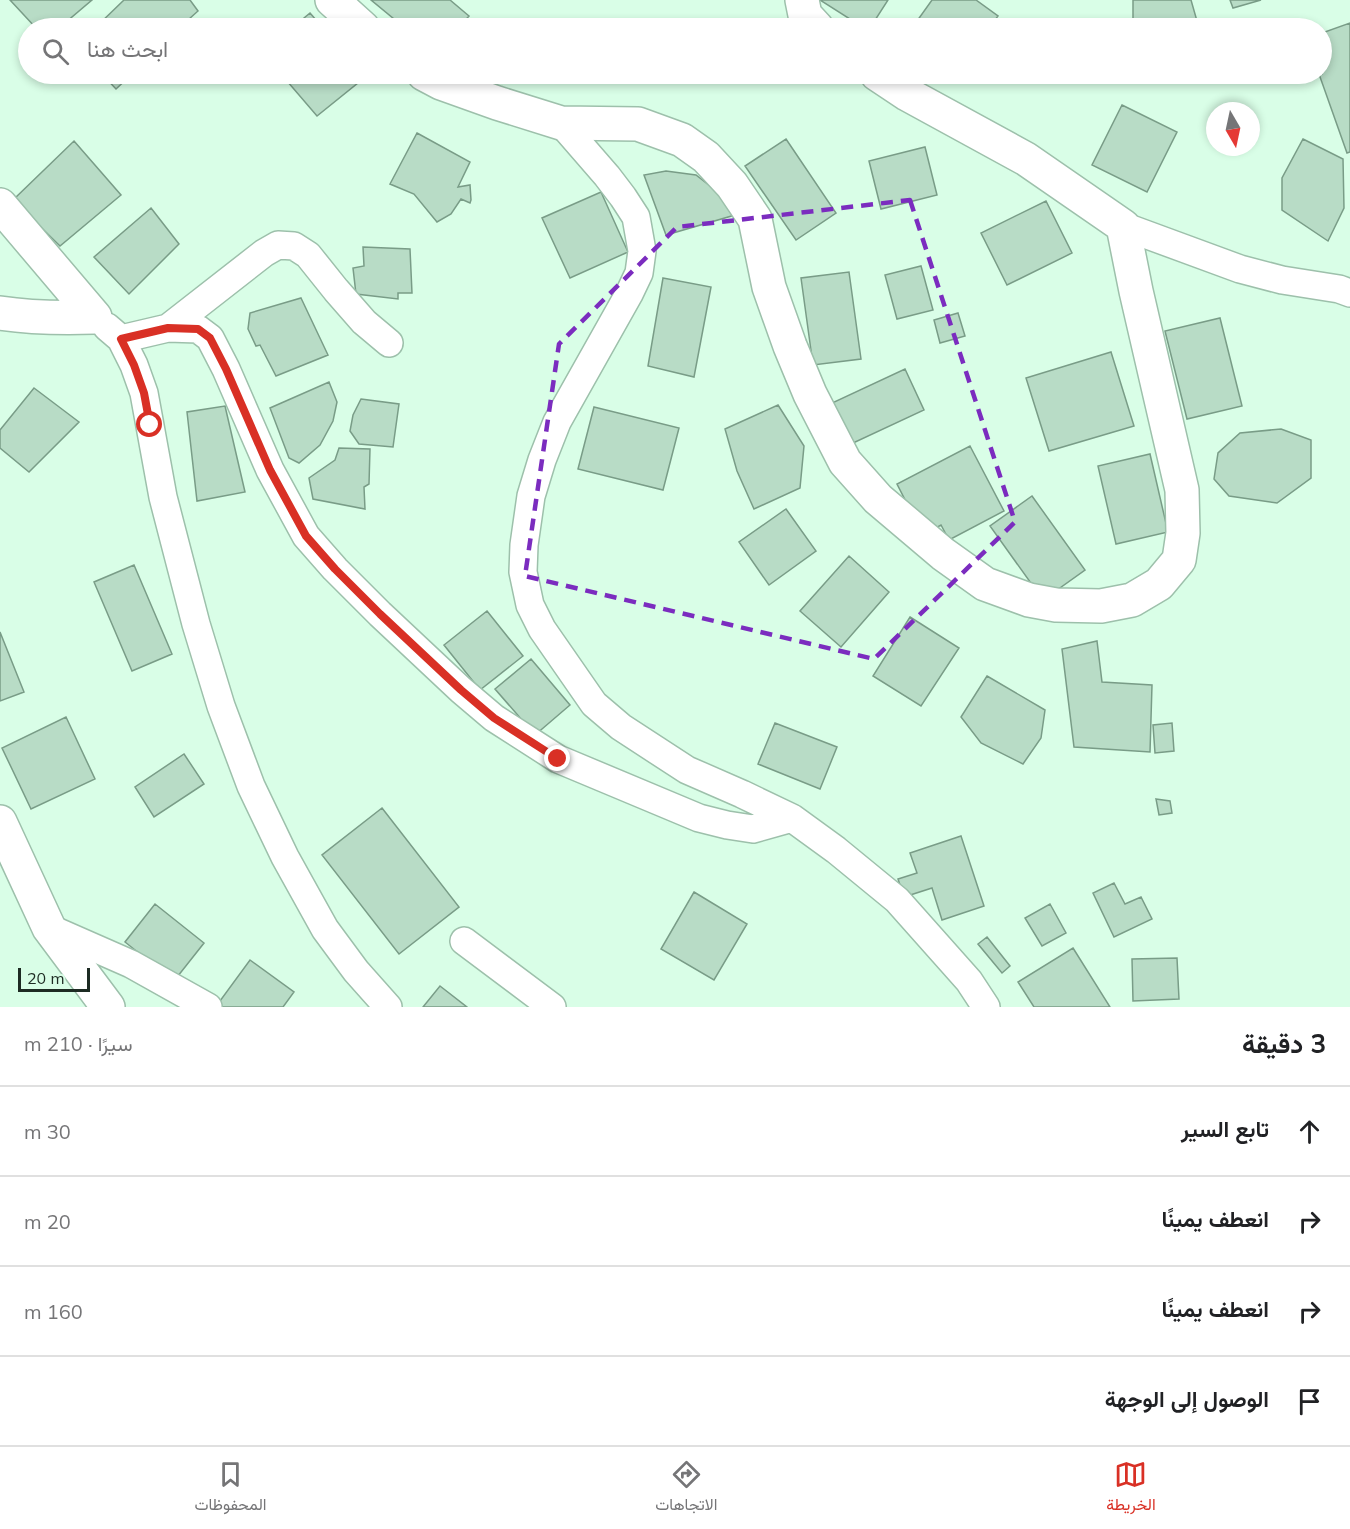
<!DOCTYPE html>
<html lang="ar">
<meta charset="utf-8">
<style>
body{margin:0;font-family:Mulish,Vazirmatn,sans-serif;background:#f2f2f2;color:#202124;direction:rtl}
.compass{position:absolute;left:1206px;top:102px;width:54px;height:54px;border-radius:50%;background:#fff;box-shadow:0 3px 9px #0003;rotate:171deg}
.scale{position:absolute;left:18px;bottom:15px;width:72px;box-sizing:border-box;padding-left:6px;border:3px solid #1d2b23;border-top:0;font-size:16px;line-height:21px;white-space:nowrap;color:#1d2b23;-webkit-text-stroke:4px #d9fee7;paint-order:stroke}
.stop{position:absolute;width:18px;height:18px;margin:-14px;border:4px solid #d93025;border-radius:50%;background:#fff}
.stop.end{background:#d93025;border-color:#fff;box-shadow:0 2px 6px #0008}
.list{margin:0;padding:0;list-style:none}
h2{display:flex;justify-content:space-between;align-items:center;height:78px;margin:0;padding:0 24px;font-size:26px}
h2 small{font-size:20px;font-weight:400;color:#757577}
.list li{display:grid;grid-template-columns:39px 1fr auto;gap:18px;align-items:center;box-sizing:border-box;height:90px;padding:0 24px;border-top:2px solid #e0e0e0}
.list b{display:block;font-size:22px;white-space:nowrap}
.list em{font-size:20px;font-style:normal;color:#757577}
.icon{flex:none;width:33px;height:33px;fill:none;stroke:currentColor;stroke-width:2;stroke-linecap:round;stroke-linejoin:round}
.map{position:relative;flex:none;width:1350px;height:1007px;overflow:hidden;direction:ltr}
.search{position:absolute;background:#fff;box-shadow:0 3px 9px #0003;left:18px;right:18px;top:18px;height:66px;display:flex;align-items:center;gap:15px;box-sizing:border-box;padding:0 21px;border-radius:33px;color:#757577;font-size:22px}
.sheet{height:438px;background:#fff}
nav{display:flex;justify-content:space-around;align-items:center;box-sizing:border-box;height:84px;border-top:2px solid #e0e0e0;background:#fff;font-size:16px;color:#757577}
nav a{display:grid;justify-items:center;gap:3px}
nav .on{color:#d93025}
.map>svg:first-child{display:block}
.building{fill:#b8dcc6;stroke:#799c87;stroke-width:1.5}
.lines{fill:none;stroke-linecap:round;stroke-linejoin:round}
.street-casing{stroke:#9dc0ab;stroke-width:30}
.secondary-casing{stroke:#9dc0ab;stroke-width:36}
.street{stroke:#fff;stroke-width:27}
.secondary{stroke:#fff;stroke-width:33}
.route{stroke:#d93025;stroke-width:8}
.marked{fill:none;stroke:#7b2cbf;stroke-width:4.5;stroke-dasharray:12 8;stroke-linejoin:round}
</style>
<div class="map">
<svg width="1350" height="1007" viewBox="0 0 1350 1007">
<rect width="100%" height="100%" fill="#d9fee7"/>
<path class="building" d="M10 0H92L59 28H36Z
M124 0H190L198 11 179 28H95Z
M371 0H450L469 16 458 28H405Z
M820 0H888L870 28H864Z
M932 0H976L998 16 989 28H912Z
M1133 0H1191L1199 28H1133Z
M1230 0H1261L1233 8Z
M310 13 323 28H292Z
M1350 23V152L1347 153 1319 74H1322V33Z
M102 74H132L116 89Z
M281 74H361L364 78 317 116Z
M1122 105 1177 132 1147 192 1092 165Z
M417 133 470 162 458 187 470 185 471 200 470 203 461 199 451 214 437 222 414 194 390 184Z
M786 139 836 213 796 240 745 166Z
M1303 139 1343 159 1344 208 1328 241 1282 210V178Z
M74 141 121 195 60 246 13 200Z
M925 147 937 195 881 209 869 161Z
M666 171 696 175 719 193 735 215 666 235 644 175Z
M601 192 628 252 570 278 542 218Z
M1046 201 1072 253 1007 285 981 233Z
M151 208 179 244 129 294 94 257Z
M363 247 410 249 412 293H398V299L356 294 353 268 364 266Z
M921 266 933 310 897 319 885 275Z
M849 272 861 359 813 365 801 278Z
M663 278 711 287 694 377 648 366Z
M301 298 328 355 276 376 260 345 256 346 248 329 250 313Z
M958 313 965 336 940 343 934 320Z
M1220 318 1242 406 1187 419 1165 331Z
M1111 352 1134 426 1049 451 1026 378Z
M905 369 924 410 851 444 832 403Z
M329 382 337 402 333 421 320 445 299 463 289 458 270 408Z
M34 388 79 422 29 472 0 448V430Z
M361 399 399 404 393 447 359 444 350 431 353 415Z
M778 405 804 446 800 488 754 509 737 471 725 429Z
M225 406 245 492 197 501 187 412Z
M594 407 679 428 663 490 578 469Z
M1281 429 1311 440V478L1277 503 1229 496 1214 479 1218 453 1240 433Z
M970 446 1004 511 949 540 941 525 923 535 897 484Z
M339 448 370 449 369 484 364 487 365 509 313 499 309 478 335 460Z
M1150 454 1168 532 1116 544 1098 466Z
M1032 496 1085 570 1043 600 990 526Z
M786 509 816 551 769 585 739 542Z
M849 556 889 592 841 647 800 611Z
M134 565 172 654 132 671 94 582Z
M487 611 523 656 480 690 444 645Z
M910 617 959 648 921 706 873 676Z
M0 632 24 692 0 701Z
M1097 641 1102 682 1152 685 1150 752 1074 747 1062 649Z
M531 659 570 705 535 735 495 689Z
M987 676 1045 710 1041 738 1023 764 981 743 961 717Z
M66 717 95 779 31 809 2 748Z
M775 723 837 747 820 789 758 764Z
M1172 723 1174 751 1155 753 1153 725Z
M184 754 204 784 154 817 135 787Z
M1156 799 1170 801 1172 813 1159 815Z
M382 808 459 907 399 954 322 855Z
M961 836 984 906 942 920 932 888 904 897 898 879 917 873 910 853Z
M1114 883 1125 904 1141 897 1152 919 1114 937 1093 893Z
M694 892 747 924 714 980 661 949Z
M155 904 204 943 174 981 125 942Z
M1050 904 1066 933 1042 946 1025 918Z
M987 937 1010 966 1002 973 978 944Z
M1073 948 1110 1007H1034L1018 982Z
M1177 958 1179 999 1133 1001 1132 959Z
M250 960 294 992 283 1007H220L217 1005Z
M440 986 467 1007H423Z"/>
<g class="lines">
<g class="street-casing">
<path id="street" d="M561 123 607 176 623 197 636 217 642 251 639 273 629 294 557 422 542 460 531 496 524 545 523 572 530 605 542 629 594 704 621 727 687 770 742 794 792 818 836 850 897 900 969 981 986 1007
M1123 226 1240 269 1282 280 1339 289 1350 293
M107 327 121 339 134 365 144 393 163 497 196 624 221 706 251 786 285 857 325 929 356 971 388 1007
M168 328 264 253 278 245 294 246 308 255 336 290 364 322 389 343
M121 339 168 328 198 329 210 338 226 369 270 470 306 536 335 569 380 614 461 690 494 718 558 759 699 818 727 825 753 829 792 818
M49 928 131 964 208 1007
M464 941 552 1007"/>
</g>
<g class="secondary-casing">
<path id="secondary" d="M332 0 363 28
M802 0 805 15 817 28
M424 74 441 83 497 103 561 123 638 124 682 140 706 157 732 185 755 219 769 287 790 346 810 394 845 462 878 499 943 554 985 584 1029 600 1056 605 1101 606 1132 600 1159 584 1179 560 1183 533 1182 490 1136 291 1123 226 1026 159 907 94 877 74
M0 205 95 317
M0 313C32 318 63 318 95 317
M0 822 49 928 108 1007"/>
</g>
<use href="#street" class="street"/>
<use href="#secondary" class="secondary"/>
</g>
<g class="lines">
<path class="route" d="M150 425 144 393 134 365 121 339 168 328 198 329 210 338 226 369 270 470 306 536 335 569 380 614 461 690 494 718 558 759"/>
</g>
<path class="marked" d="M910 200 1015 522 874 659 525 576 559 344 677 227Z"/>
</svg>
<svg class="compass" viewBox="-18 -18 36 36"><path d="M0-13l5 13h-10z" fill="#e53935"/><path d="M0 13l5-13h-10z" fill="#757577"/></svg>
<div class="scale">20 m</div>
<div class="stop" style="left:150px;top:425px"></div>
<div class="stop end" style="left:558px;top:759px"></div>
<div class="search"><svg class="icon" aria-label="search" viewBox="0 0 24 24"><circle cx="10" cy="10" r="6"/><path d="M15 15l6 6"/></svg>ابحث هنا</div>
</div>
<section class="sheet">
<h2>3 دقيقة<small>سيرًا · 210 m</small></h2>
<ul class="list">
<li><svg class="icon" aria-label="ahead" viewBox="0 0 24 24"><path d="M12 20V5M6 11l6-6 6 6"/></svg><div><b>تابع السير</b></div><em>30 m</em></li>
<li><svg class="icon" aria-label="right" viewBox="0 0 24 24"><path d="M7 20v-9h11M14 6l5 5-5 5"/></svg><div><b>انعطف يمينًا</b></div><em>20 m</em></li>
<li><svg class="icon" aria-label="right" viewBox="0 0 24 24"><path d="M7 20v-9h11M14 6l5 5-5 5"/></svg><div><b>انعطف يمينًا</b></div><em>160 m</em></li>
<li><svg class="icon" aria-label="arrive" viewBox="0 0 24 24"><path d="M6 21V4h12l-3 4 3 4H6"/></svg><div><b>الوصول إلى الوجهة</b></div></li>
</ul>
</section>
<nav>
<a class="on"><svg class="icon" aria-label="map" viewBox="0 0 24 24"><path d="M3 6l6-2 6 2 6-2v14l-6 2-6-2-6 2zM9 4v14M15 6v14"/></svg>الخريطة</a>
<a><svg class="icon" aria-label="directions" viewBox="0 0 24 24"><path d="M12 3l9 9-9 9-9-9zM9 14v-3h6M13 9l2 2-2 2"/></svg>الاتجاهات</a>
<a><svg class="icon" aria-label="saved" viewBox="0 0 24 24"><path d="M7 4h10v16l-5-4-5 4z"/></svg>المحفوظات</a>
</nav>
